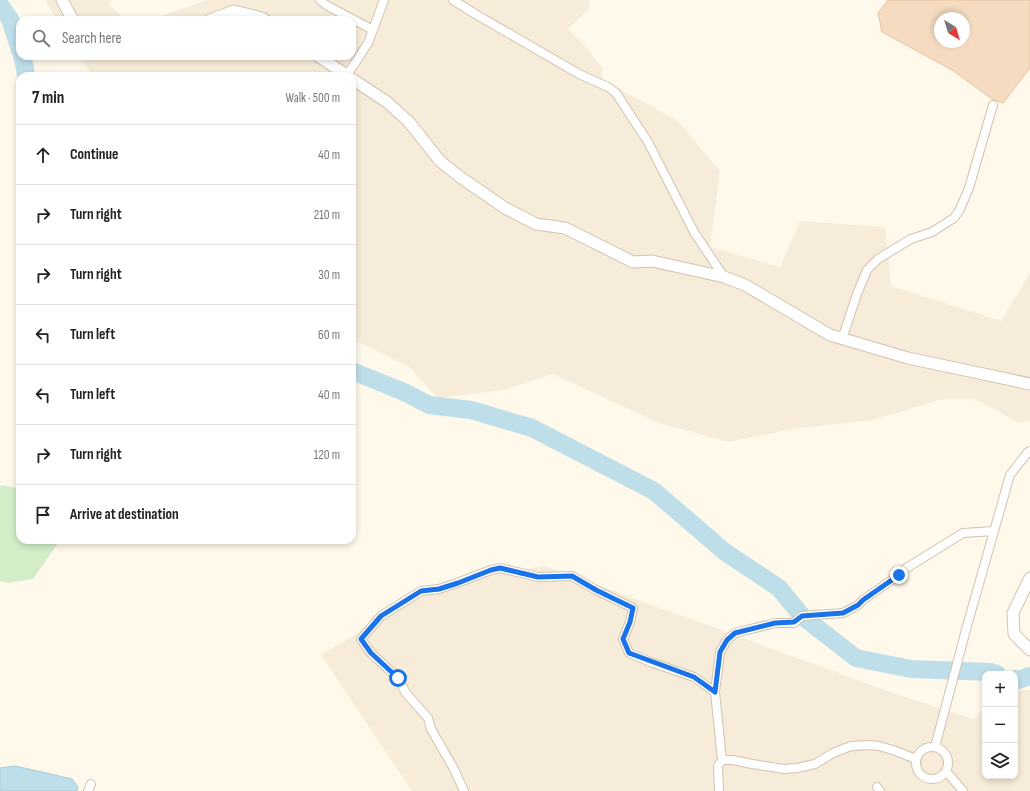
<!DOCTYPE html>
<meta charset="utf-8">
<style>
body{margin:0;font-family:"Sofia Sans Condensed",sans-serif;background:#f6f6f6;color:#222}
.controls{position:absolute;right:12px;bottom:12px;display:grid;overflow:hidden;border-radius:8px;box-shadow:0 2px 6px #0003}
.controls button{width:36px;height:36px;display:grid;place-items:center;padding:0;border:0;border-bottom:1px solid #e0e0e0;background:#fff;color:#222;font:20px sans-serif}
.compass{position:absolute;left:934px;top:12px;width:36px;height:36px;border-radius:50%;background:#fff;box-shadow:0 2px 6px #0003;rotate:142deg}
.stop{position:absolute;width:12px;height:12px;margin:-9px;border:3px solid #1a73e8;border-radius:50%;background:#fff}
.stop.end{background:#1a73e8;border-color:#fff;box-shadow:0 1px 4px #0008}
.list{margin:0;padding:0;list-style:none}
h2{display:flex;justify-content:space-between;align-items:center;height:52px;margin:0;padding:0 16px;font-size:17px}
h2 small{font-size:13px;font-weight:400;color:#767676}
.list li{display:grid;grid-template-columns:26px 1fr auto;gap:12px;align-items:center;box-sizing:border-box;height:60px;padding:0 16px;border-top:1px solid #e0e0e0}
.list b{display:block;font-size:15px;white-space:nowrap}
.list em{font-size:13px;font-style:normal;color:#767676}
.icon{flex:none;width:22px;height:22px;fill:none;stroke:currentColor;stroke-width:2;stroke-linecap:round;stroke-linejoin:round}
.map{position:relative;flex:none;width:1030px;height:791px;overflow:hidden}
.search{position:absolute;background:#fff;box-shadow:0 2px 6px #0003;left:16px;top:16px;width:340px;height:44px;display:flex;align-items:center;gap:10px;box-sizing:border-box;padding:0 14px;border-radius:12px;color:#767676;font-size:15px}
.panel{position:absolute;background:#fff;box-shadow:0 2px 6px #0003;left:16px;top:72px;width:340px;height:472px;border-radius:12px}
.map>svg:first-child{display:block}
.residential{fill:#f6ecd9}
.green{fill:#d3edc8}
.water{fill:#bedee9;stroke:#a3cddc}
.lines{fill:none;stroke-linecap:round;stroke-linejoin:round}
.river{stroke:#bedee9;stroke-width:18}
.building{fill:#f5dcc1;stroke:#e8c4a1;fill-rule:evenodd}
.minor-casing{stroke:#d2c2af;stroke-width:10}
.tertiary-casing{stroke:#d2c2af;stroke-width:13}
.minor{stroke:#fff;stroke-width:8}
.tertiary{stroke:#fff;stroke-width:11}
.route{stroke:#1a73e8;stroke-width:5}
</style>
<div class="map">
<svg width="1030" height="791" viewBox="0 0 1030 791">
<rect width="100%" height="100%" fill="#fef9eb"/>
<path class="residential" d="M45 0H111L109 5 125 20H57Z
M207 0H590L589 9 568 29 582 43 602 67V79L678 121 720 171 710 247 780 267 800 221 885 227 891 286 1001 321 1030 273V420L1019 423 976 399H942L873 420 799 428 729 442 659 423 553 374 503 390 438 398 409 367 352 339V76H93L79 56H352V20H150Z
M545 566 896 694 973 719 985 708V776H1015V690H1030V791H412L321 655 446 581Z"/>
<path class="green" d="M2 485 20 489V540H60L33 579 8 583 0 581V486Z"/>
<path class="water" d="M15 766 72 779 78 787 77 791H0V768Z"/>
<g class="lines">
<path class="river" d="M0 5 10 19 20 50
M22 56 25 68 26 76
M352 371 404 392 429 405 471 410 532 428 654 491 725 552 779 588 802 616 856 658 911 669 991 672 997 674
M1015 679 1018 680 1030 676"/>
</g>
<path class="building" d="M888 0H1030V68L1003 103 992 99 952 70 882 32 878 13ZM940 18H964V42H940Z"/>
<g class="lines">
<g class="minor-casing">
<path id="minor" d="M320 0 326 5 373 30
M453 0 477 15 579 74 608 87 616 93 648 142 694 232 724 277
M347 75 368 43 384 0
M842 339 857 294 867 270 878 259 896 248 911 239 932 232 954 218 960 209 969 188 993 105
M916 763a16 16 0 1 1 32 0a16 16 0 1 1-32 0Z
M935 747 967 626 1010 475 1028 452 1030 451
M722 760 715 692 720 652 727 640 735 633 775 623H794L802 616 843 613 858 605 863 600 899 575 905 569 963 533 994 531
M946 771 963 791
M877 787 880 791
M88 791 91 784
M464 791 454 769 431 729 428 718 406 693 398 678 371 653 361 639 381 616 421 591 439 589 457 583 491 570 500 568 538 577 572 576 596 590 633 608 630 622 623 639 629 653 653 663 694 677 715 692
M719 791 718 766 722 760H733L752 764 784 769 797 768 815 764 833 753 851 746 868 745 879 746 893 750 916 759"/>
</g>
<g class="tertiary-casing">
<path id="tertiary" d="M62 0 73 20
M210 20 234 11 262 18 265 20
M318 56 348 76
M352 79 387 102 409 122 440 161 460 177 505 208 536 224 565 228 633 262 652 261 724 277 745 285 830 335 908 358 1030 384
M1030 578 1013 613 1014 634 1030 650"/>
</g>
<use href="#minor" class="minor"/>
<use href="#tertiary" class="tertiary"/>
</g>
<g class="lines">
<path class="route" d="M398 678 371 653 361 639 381 616 421 591 439 589 458 583 491 570 500 568 538 577 572 576 596 590 633 608 630 622 623 639 629 653 694 677 715 692 720 652 727 640 735 633 775 623 794 622 802 616 843 613 858 605 863 600 899 575"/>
</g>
</svg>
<div class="controls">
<button>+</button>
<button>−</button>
<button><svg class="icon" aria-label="layers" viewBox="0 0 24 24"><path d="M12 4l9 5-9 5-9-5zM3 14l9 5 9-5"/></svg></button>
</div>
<svg class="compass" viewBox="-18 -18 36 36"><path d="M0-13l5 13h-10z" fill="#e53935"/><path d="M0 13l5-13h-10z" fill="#767676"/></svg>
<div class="stop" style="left:398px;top:678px"></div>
<div class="stop end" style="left:899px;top:575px"></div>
<div class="search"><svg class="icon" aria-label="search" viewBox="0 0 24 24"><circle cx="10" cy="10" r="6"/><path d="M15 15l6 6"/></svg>Search here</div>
<section class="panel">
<h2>7 min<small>Walk · 500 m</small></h2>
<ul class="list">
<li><svg class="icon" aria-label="ahead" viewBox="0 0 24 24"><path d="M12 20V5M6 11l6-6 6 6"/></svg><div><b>Continue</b></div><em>40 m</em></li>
<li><svg class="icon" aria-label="right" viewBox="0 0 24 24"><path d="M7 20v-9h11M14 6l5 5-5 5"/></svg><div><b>Turn right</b></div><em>210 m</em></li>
<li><svg class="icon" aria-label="right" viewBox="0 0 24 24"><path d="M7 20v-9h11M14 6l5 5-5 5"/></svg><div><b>Turn right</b></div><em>30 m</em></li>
<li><svg class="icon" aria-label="left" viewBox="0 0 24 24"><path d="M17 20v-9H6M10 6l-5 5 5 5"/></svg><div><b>Turn left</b></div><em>60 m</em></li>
<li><svg class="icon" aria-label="left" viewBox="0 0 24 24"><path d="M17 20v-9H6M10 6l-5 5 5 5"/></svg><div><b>Turn left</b></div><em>40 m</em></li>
<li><svg class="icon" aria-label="right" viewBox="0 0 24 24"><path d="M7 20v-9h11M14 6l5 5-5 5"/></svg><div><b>Turn right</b></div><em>120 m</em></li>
<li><svg class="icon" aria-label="arrive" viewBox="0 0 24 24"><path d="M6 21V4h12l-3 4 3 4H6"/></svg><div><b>Arrive at destination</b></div></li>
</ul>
</section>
</div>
